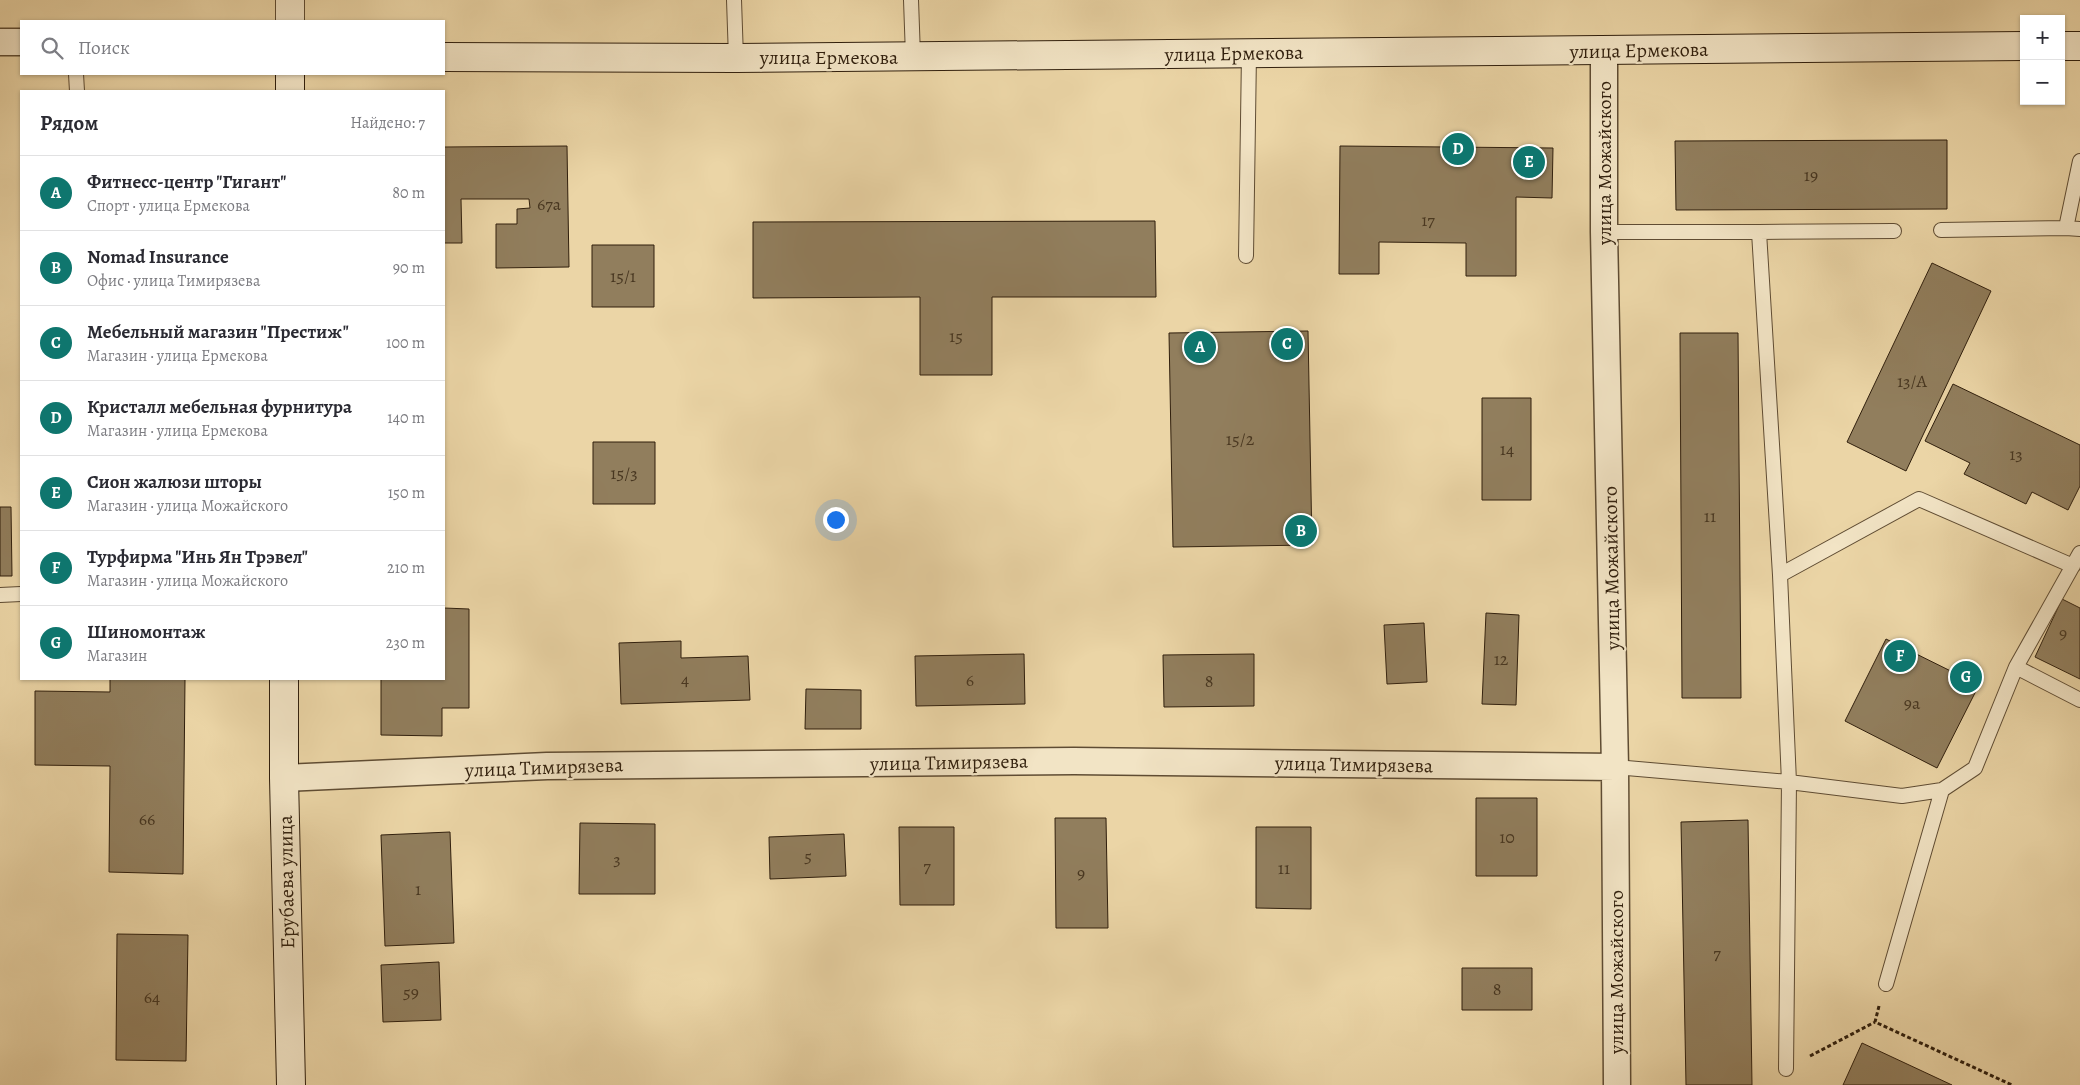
<!DOCTYPE html>
<html lang="ru">
<meta charset="utf-8">
<style>
body{margin:0;font-family:Alegreya,serif;background:#f7f7f7;color:#2b2b33}
.controls{position:absolute;right:15px;top:15px;display:grid;overflow:hidden;border-radius:0px;box-shadow:0 1px 4px #0004}
.controls button{width:45px;height:45px;display:grid;place-items:center;padding:0;border:0;border-bottom:1px solid #e1e1e2;background:#fff;color:#2b2b33;font:25px sans-serif}
.you{position:absolute;left:835px;top:519px;width:18px;height:18px;margin:-12px;border:4px solid #fff;border-radius:50%;background:#1a73e8;box-shadow:0 0 0 8px #1a73e833}
.badge{display:grid;place-items:center;width:32px;height:32px;border-radius:50%;background:#0f766e;color:#fff;font-size:16px;font-weight:700}
.pin{position:absolute;translate:-50% -50%;border:2px solid #fff;box-shadow:0 1px 5px #0006}
.list{margin:0;padding:0;list-style:none}
h2{display:flex;justify-content:space-between;align-items:center;height:65px;margin:0;padding:0 20px;font-size:21px}
h2 small{font-size:16px;font-weight:400;color:#7c7c81}
.list li{display:grid;grid-template-columns:32px 1fr auto;gap:15px;align-items:center;box-sizing:border-box;height:75px;padding:0 20px;border-top:1px solid #e1e1e2}
.list b{display:block;font-size:19px;white-space:nowrap}
.list p{margin:0;font-size:16px;white-space:nowrap;color:#7c7c81}
.list em{font-size:16px;font-style:normal;color:#7c7c81}
.icon{flex:none;width:28px;height:28px;fill:none;stroke:currentColor;stroke-width:2;stroke-linecap:round;stroke-linejoin:round}
.map{position:relative;flex:none;width:2080px;height:1085px;overflow:hidden}
.search{position:absolute;background:#fff;box-shadow:0 1px 4px #0004;left:20px;top:20px;width:425px;height:55px;display:flex;align-items:center;gap:12px;box-sizing:border-box;padding:0 18px;border-radius:0px;color:#7c7c81;font-size:19px}
.panel{position:absolute;background:#fff;box-shadow:0 1px 4px #0004;left:20px;top:90px;width:425px;height:590px;border-radius:0px}
.map>svg:first-child{display:block}
.building{fill:#917e5d;stroke:#301f0d}
.lines{fill:none;stroke-linecap:round;stroke-linejoin:round}
.service-casing{stroke:#5f4c33;stroke-width:16}
.minor-casing{stroke:#5f4c33;stroke-width:29}
.tertiary-casing{stroke:#5f4c33;stroke-width:30}
.secondary-casing{stroke:#301f0d;stroke-width:30}
.path{stroke:#301f0d;stroke-width:3;stroke-dasharray:4 2.5;stroke-linecap:butt}
.service{stroke:#f2e4c5;stroke-width:14}
.minor{stroke:#f2e4c5;stroke-width:26}
.tertiary{stroke:#f2e4c5;stroke-width:28}
.secondary{stroke:#f2e4c5;stroke-width:28}
.labels{text-anchor:middle;stroke-width:4.5;stroke-linejoin:round;paint-order:stroke}
.number-label{font-size:18px;fill:#483721}
.street-label{font-size:20px;fill:#301f0d;stroke:#f2e4c5}
</style>
<div class="map">
<svg width="2080" height="1085" viewBox="0 0 2080 1085">
<rect width="100%" height="100%" fill="#ebd5a6"/>
<filter id="stains"><feTurbulence type="fractalNoise" baseFrequency=".004" numOctaves="4"/><feColorMatrix values="0 0 0 0 .2 0 0 0 0 .09 0 0 0 0 .02 0 0 0 .5 -.17"/></filter>
<radialGradient id="worn" r=".72"><stop offset=".6" stop-color="#630" stop-opacity="0"/><stop offset="1" stop-color="#630" stop-opacity=".3"/></radialGradient>
<path class="building" d="M1947 140V209L1676 210 1675 141Z
M567 146 569 267 496 268V224H517V209L530 208 529 199H461L462 243H444V147Z
M1340 146 1553 148 1552 198 1516 197V276H1466V243L1379 242V274H1339Z
M1155 221 1156 297H992V375H920V297L753 298V222Z
M592 245H654V307H592Z
M1932 263 1991 291 1906 471 1847 442Z
M1308 331 1312 545 1173 547 1169 333Z
M1680 333H1738L1741 698H1682Z
M1953 384 2080 445V486L2068 510 2032 492 2026 504 1964 474 1970 463 1925 441Z
M1482 398H1531V500H1482Z
M593 442H655V504H593Z
M0 507H11L12 576H0Z
M2062 599 2080 608V679L2035 657Z
M444 608 469 609V708H442V736L381 735V679H444Z
M1486 613 1519 615 1516 705 1482 704Z
M1424 623 1427 682 1387 684 1384 625Z
M1886 639 1979 685 1937 768 1845 721Z
M681 641V658L748 656 750 700 621 704 619 643Z
M1024 654 1025 704 916 706 915 656Z
M1254 654V706L1164 707 1163 655Z
M110 679H185L183 874 109 872 110 766 35 765V691L110 692Z
M806 689 861 690V729H805Z
M1476 798H1537V876H1476Z
M1055 818H1106L1108 928H1056Z
M1748 820 1752 1085H1686L1681 822Z
M580 823 655 824V894H579Z
M899 827H954V905H900Z
M1256 827H1311V909L1256 908Z
M450 832 454 943 385 946 381 835Z
M844 834 846 876 770 879 769 837Z
M117 934 188 935 186 1061 116 1060Z
M439 962 441 1020 383 1022 381 965Z
M1462 968H1532V1010H1462Z
M1862 1043 1952 1085H1843Z"/>
<g class="lines">
<g class="service-casing">
<path id="service" d="M734 0 736 58
M911 0 913 56
M76 74 77 91
M2080 161 2066 228 2080 229
M1941 230 2066 228
M1604 232H1759L1780 575 1789 782 1786 1069
M1759 232 1894 231
M1246 256 1249 53
M1780 575 1919 499 2073 566
M0 595 21 594
M2016 667 2080 700
M1615 767 1789 782 1902 796 1942 790 1975 768 2016 667 2080 553
M1886 984 1942 790"/>
</g>
<g class="minor-casing">
<path id="minor" d="M0 42H21
M1604 50V232L1615 767 1617 1085
M284 778 547 766 1074 761 1615 767"/>
</g>
<g class="tertiary-casing">
<path id="tertiary" d="M290 0V21"/>
</g>
<g class="secondary-casing">
<path id="secondary" d="M2061 46H2080
M444 57 736 58 2024 46
M290 91V74
M284 679V778L291 1085"/>
</g>
<path class="path" d="M1879 1006 1875 1022 2012 1085
M1810 1056 1875 1022"/>
<use href="#service" class="service"/>
<use href="#minor" class="minor"/>
<use href="#tertiary" class="tertiary"/>
<use href="#secondary" class="secondary"/>
</g>
<g class="labels">
<g class="number-label">
<text x="1811" y="181">19</text>
<text x="549" y="210">67а</text>
<text x="1428" y="226">17</text>
<text x="623" y="282">15/1</text>
<text x="956" y="342">15</text>
<text x="1912" y="387">13/А</text>
<text x="1240" y="445">15/2</text>
<text x="1507" y="455">14</text>
<text x="2016" y="460">13</text>
<text x="624" y="479">15/3</text>
<text x="1710" y="522">11</text>
<text x="2063" y="639">9</text>
<text x="1501" y="665">12</text>
<text x="685" y="685">4</text>
<text x="970" y="686">6</text>
<text x="1209" y="687">8</text>
<text x="1912" y="709">9а</text>
<text x="147" y="825">66</text>
<text x="1507" y="843">10</text>
<text x="808" y="862">5</text>
<text x="617" y="865">3</text>
<text x="927" y="872">7</text>
<text x="1284" y="874">11</text>
<text x="1081" y="879">9</text>
<text x="418" y="895">1</text>
<text x="1717" y="959">7</text>
<text x="1497" y="995">8</text>
<text x="411" y="998">59</text>
<text x="152" y="1003">64</text>
</g>
<g class="street-label">
<text transform="translate(1639 50) rotate(-1)" y="7">улица Ермекова</text>
<text transform="translate(1234 53) rotate(-1)" y="7">улица Ермекова</text>
<text x="829" y="64">улица Ермекова</text>
<text transform="translate(1604 163) rotate(-90)" y="7">улица Можайского</text>
<text transform="translate(1611 568) rotate(-91)" y="7">улица Можайского</text>
<text transform="translate(949 762) rotate(-1)" y="7">улица Тимирязева</text>
<text transform="translate(1354 764) rotate(1)" y="7">улица Тимирязева</text>
<text transform="translate(544 767) rotate(-2)" y="7">улица Тимирязева</text>
<text transform="translate(286 882) rotate(-91)" y="7">Ерубаева улица</text>
<text transform="translate(1616 972) rotate(-90)" y="7">улица Можайского</text>
</g>
</g>
<rect width="100%" height="100%" filter="url(#stains)"/>
<rect width="100%" height="100%" fill="url(#worn)"/>
</svg>
<div class="controls">
<button>+</button>
<button>−</button>
</div>
<div class="you"></div>
<div class="pin badge" style="left:1200px;top:347px">A</div>
<div class="pin badge" style="left:1301px;top:531px">B</div>
<div class="pin badge" style="left:1287px;top:344px">C</div>
<div class="pin badge" style="left:1458px;top:149px">D</div>
<div class="pin badge" style="left:1529px;top:162px">E</div>
<div class="pin badge" style="left:1900px;top:656px">F</div>
<div class="pin badge" style="left:1966px;top:677px">G</div>
<div class="search"><svg class="icon" aria-label="search" viewBox="0 0 24 24"><circle cx="10" cy="10" r="6"/><path d="M15 15l6 6"/></svg>Поиск</div>
<section class="panel">
<h2>Рядом<small>Найдено: 7</small></h2>
<ul class="list">
<li><span class="badge">A</span><div><b>Фитнесс-центр &quot;Гигант&quot;</b><p>Спорт · улица Ермекова</p></div><em>80 m</em></li>
<li><span class="badge">B</span><div><b>Nomad Insurance</b><p>Офис · улица Тимирязева</p></div><em>90 m</em></li>
<li><span class="badge">C</span><div><b>Мебельный магазин &quot;Престиж&quot;</b><p>Магазин · улица Ермекова</p></div><em>100 m</em></li>
<li><span class="badge">D</span><div><b>Кристалл мебельная фурнитура</b><p>Магазин · улица Ермекова</p></div><em>140 m</em></li>
<li><span class="badge">E</span><div><b>Сион жалюзи шторы</b><p>Магазин · улица Можайского</p></div><em>150 m</em></li>
<li><span class="badge">F</span><div><b>Турфирма &quot;Инь Ян Трэвел&quot;</b><p>Магазин · улица Можайского</p></div><em>210 m</em></li>
<li><span class="badge">G</span><div><b>Шиномонтаж</b><p>Магазин</p></div><em>230 m</em></li>
</ul>
</section>
</div>
